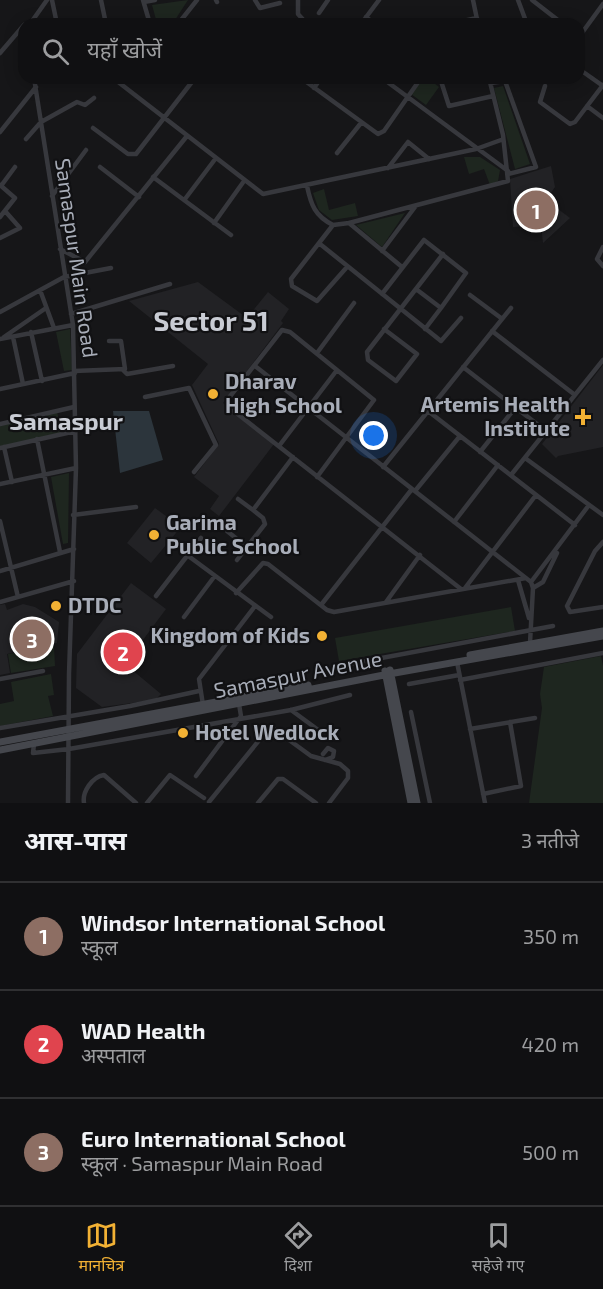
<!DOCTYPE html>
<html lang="hi">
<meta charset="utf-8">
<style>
body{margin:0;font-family:"Exo 2","Noto Sans Devanagari",sans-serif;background:#19191b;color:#f1f3f6}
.you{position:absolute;left:374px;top:436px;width:21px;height:21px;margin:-15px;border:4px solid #fff;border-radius:50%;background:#1a73e8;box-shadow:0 0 0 9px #1a73e833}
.badge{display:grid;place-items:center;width:39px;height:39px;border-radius:50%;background:#f2b134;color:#fff;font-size:20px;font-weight:700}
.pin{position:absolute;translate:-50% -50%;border:3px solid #fff;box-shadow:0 2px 6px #0006}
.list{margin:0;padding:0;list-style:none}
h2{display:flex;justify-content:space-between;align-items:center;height:78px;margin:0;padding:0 24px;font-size:26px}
h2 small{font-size:20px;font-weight:400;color:#9c9d9f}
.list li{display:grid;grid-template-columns:39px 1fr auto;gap:18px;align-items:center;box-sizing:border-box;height:108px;padding:0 24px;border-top:2px solid #303032}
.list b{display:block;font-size:22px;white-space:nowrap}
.list p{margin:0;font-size:20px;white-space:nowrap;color:#9c9d9f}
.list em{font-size:20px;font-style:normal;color:#9c9d9f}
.icon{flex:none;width:33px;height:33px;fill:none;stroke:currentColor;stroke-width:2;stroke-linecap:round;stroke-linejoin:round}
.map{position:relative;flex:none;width:603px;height:803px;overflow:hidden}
.search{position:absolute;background:#101012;box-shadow:0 3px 15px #0003;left:18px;right:18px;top:18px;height:66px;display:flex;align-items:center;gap:15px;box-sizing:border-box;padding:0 21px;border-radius:18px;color:#9c9d9f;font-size:22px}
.sheet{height:402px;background:#101012}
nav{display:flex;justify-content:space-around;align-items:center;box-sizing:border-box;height:84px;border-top:2px solid #303032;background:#101012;font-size:16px;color:#9c9d9f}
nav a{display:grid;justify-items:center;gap:3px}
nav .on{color:#f2b134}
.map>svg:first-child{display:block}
.built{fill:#222225}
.green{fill:#1e261f}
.water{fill:#2c353c}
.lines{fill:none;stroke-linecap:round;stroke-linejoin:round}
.street{stroke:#37383d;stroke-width:4.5}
.secondary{stroke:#45474d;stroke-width:7}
.poi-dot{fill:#f2b134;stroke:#111113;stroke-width:2}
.labels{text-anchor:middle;stroke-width:4.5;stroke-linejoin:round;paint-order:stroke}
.street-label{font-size:21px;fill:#a8adb8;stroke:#111113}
.poi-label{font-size:21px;font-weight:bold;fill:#a8adb8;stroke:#111113;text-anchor:start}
.quarter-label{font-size:24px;font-weight:bold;fill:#c9ccd4;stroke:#111113}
.district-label{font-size:27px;font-weight:bold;fill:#c9ccd4;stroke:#111113}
</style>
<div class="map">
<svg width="603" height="803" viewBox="0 0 603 803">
<rect width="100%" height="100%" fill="#161618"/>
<path class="built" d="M551 166 555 187 546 200 570 218 543 243 541 225 513 227 510 179Z
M198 282 247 318 268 292 289 309 281 321 283 323 223 403 274 444 219 516 210 509 219 496 194 477 219 444 192 385 208 364 129 301Z
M603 365V447L558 456 556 458 542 444Z
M155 508 181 527 151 563 127 543Z
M131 583 166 609 125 664 161 694 155 700 102 707 76 688 77 654Z
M5 604 7 610 23 604 35 607 59 622 57 643 7 654 10 673 0 675V605Z"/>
<path class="green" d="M188 0 175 20 157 23 152 5Z
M423 78H428L439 87 426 105 411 94Z
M503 86 530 164 515 169 494 88Z
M464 157H480L500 170 498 181 490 185 484 169 469 174Z
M324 189 329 210 355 203 358 216 332 220 319 210 313 193Z
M405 213 382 247 356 225Z
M70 329 72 370 64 371 56 332Z
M57 411 61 433 0 447V425Z
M69 473 68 543 63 544 51 477Z
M511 607 515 631 339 661 335 638Z
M54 646 55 666 11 673 8 654Z
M601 656 603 666V803H529L542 708 540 694 544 667Z
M51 674 54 695 48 696 53 716 0 726V704L14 701 11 682Z"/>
<path class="water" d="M113 411H149L163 460 120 473Z"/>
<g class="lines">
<path class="street" d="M52 0 57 24
M101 0 106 24
M143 0 150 24
M216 0 217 2
M255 0 260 8 280 3
M298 0V14L307 24
M473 0 478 24
M518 0 527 24
M532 0 563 24
M144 2 155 0
M319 13 328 0
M366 17 375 24
M30 24 47 0
M178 24 197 0
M361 24 379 0
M449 24 477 18
M579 37 603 4
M0 53 24 25
M579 69 603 86
M34 78 73 325 76 468 69 674 68 803
M113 78 263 194 476 149 501 140
M301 78 378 134 384 131 421 78
M382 78 508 171
M440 78 449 106 493 96
M491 83 505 81 536 167 508 174
M545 86 540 102 570 124 575 122 603 85
M314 88 321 78
M587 106 603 118
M93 128 128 154H136L195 78
M0 132 36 87
M26 139 41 122 77 102 85 105 94 98
M337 153 361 123
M100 167 139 197
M388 168 408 142 429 159
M153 177 231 235
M0 185 15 198 0 217
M1 186 15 167
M307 186C311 205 315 216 333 225L349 223 402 267
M52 196 86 150
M185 199 216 158
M214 223 244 181
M349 223 508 181 503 135 489 78
M333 225 291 279 292 286 317 301 347 267
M0 238 20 228 5 211
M320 244 441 341 461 318
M603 247 597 259 603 266
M60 249 85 262 187 136
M382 251 415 207
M416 289 441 308 425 329
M40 290 54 328
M382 294 424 240 466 273 441 308
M470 295 501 318
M0 312 64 277 111 268
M71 314 170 284
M384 329 417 354 396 381 368 360 367 352 443 254
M492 331 575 395
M31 332 42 381
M4 337 46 308
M13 337 23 384
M0 339 73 325
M317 353 354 303
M255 366 531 582 533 588 530 643
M463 367 546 431
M123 370 127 374 173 366
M74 371 125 369 121 341H109
M0 389 75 373
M145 397 189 388 216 445 194 472
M428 411 575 525
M0 424 74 407
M37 439 60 552
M279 446 337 370
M4 447 12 482
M0 448 76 431
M480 452 515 408
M525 458 603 515
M383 467 511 308
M511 475 603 360
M317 477 374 400 290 332 282 330 228 399 230 408 461 589
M0 484 76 468
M415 491 460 436
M238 499 253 510
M73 515 136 507
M0 521 18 597
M454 522 498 465
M227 531 247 547 265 524 263 518 253 510 293 457
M603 542 595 551 567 606 570 612 603 607
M187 555 271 617
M237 560 247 547
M0 571 74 549
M518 580 529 618
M531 582 589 505
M465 588 536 495
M533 588 543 582 557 553
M236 593 263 563 268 564 327 610 334 612 526 578
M156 596 201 538
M0 602 74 581
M386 602 420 555
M321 605 412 489
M184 617 214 577
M457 662 485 803
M344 665 553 626
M0 679 43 671
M460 680 603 653
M409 684 459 675
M203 705 199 679 255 606
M291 710 321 732
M411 712 430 803
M0 728 130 706 199 691
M470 729 535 718
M34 744 33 753 69 749 291 710 350 695
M323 754 328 748 334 751 333 757 325 760
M196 776 241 716 239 704
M483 794 521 786 510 722
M209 802 265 733 274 729 311 756 340 764 348 771V778L329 803
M84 803C82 792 92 777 104 775L136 803
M147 803 170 775 204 798
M258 803 278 779H283L316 803"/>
<path class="secondary" d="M470 655 603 631
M390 670 417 803
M385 671 411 803
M0 742 308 685
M0 750 389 674 603 636"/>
</g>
<g class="poi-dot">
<circle cx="213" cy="394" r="6"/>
<path d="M580 408h6v6h6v6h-6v6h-6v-6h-6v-6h6z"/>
<circle cx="154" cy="535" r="6"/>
<circle cx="56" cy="606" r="6"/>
<circle cx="322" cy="636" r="6"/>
<circle cx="183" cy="733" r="6"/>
</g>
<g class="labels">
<g class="street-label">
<text transform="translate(76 258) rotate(82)" y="7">Samaspur Main Road</text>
<text transform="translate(298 675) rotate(-11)" y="7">Samaspur Avenue</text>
</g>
<g class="poi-label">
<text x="225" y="389">Dharav<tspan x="225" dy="24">High School</tspan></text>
<text x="570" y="412" text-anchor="end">Artemis Health<tspan x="570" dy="24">Institute</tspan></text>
<text x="166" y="530">Garima<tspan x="166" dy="24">Public School</tspan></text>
<text x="68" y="613">DTDC</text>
<text x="310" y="643" text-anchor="end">Kingdom of Kids</text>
<text x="195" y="740">Hotel Wedlock</text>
</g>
<g class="quarter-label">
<text x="66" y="430">Samaspur</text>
</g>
<g class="district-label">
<text x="211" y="331">Sector 51</text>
</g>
</g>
</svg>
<div class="you"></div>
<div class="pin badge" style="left:536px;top:210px;background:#8d6e63">1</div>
<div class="pin badge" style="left:123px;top:652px;background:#e0444e">2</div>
<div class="pin badge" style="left:32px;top:639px;background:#8d6e63">3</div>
<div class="search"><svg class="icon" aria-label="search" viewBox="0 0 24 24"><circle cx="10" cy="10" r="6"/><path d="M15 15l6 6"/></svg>यहाँ खोजें</div>
</div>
<section class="sheet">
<h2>आस-पास<small>3 नतीजे</small></h2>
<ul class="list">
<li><span class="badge" style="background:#8d6e63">1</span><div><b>Windsor International School</b><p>स्कूल</p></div><em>350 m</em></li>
<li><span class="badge" style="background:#e0444e">2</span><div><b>WAD Health</b><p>अस्पताल</p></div><em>420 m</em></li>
<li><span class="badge" style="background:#8d6e63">3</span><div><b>Euro International School</b><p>स्कूल · Samaspur Main Road</p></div><em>500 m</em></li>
</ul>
</section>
<nav>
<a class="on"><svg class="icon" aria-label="map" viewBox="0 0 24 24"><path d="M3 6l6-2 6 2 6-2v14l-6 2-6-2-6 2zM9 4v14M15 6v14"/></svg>मानचित्र</a>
<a><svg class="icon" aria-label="directions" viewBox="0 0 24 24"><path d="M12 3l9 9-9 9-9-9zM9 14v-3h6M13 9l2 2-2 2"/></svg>दिशा</a>
<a><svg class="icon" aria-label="saved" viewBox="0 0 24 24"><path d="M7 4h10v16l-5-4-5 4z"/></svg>सहेजे गए</a>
</nav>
